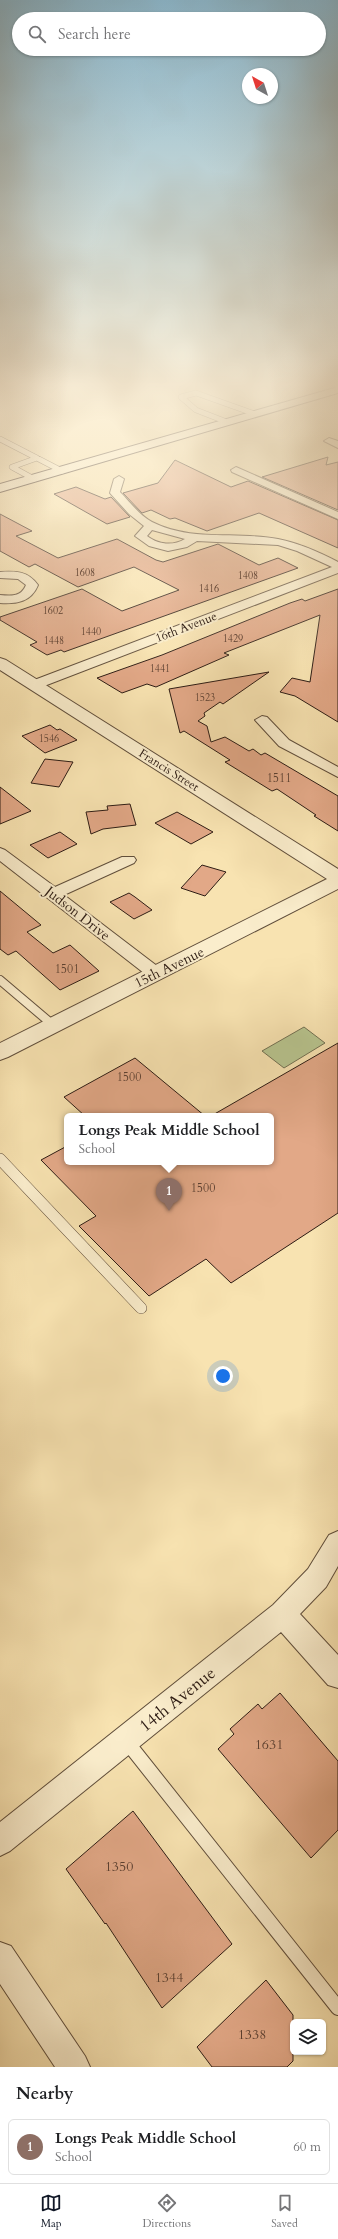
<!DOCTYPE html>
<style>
body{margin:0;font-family:Cardo,serif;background:#f2f2f2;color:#202124}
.controls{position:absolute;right:12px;bottom:12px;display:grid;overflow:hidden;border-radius:6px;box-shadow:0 1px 3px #0004}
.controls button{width:36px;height:36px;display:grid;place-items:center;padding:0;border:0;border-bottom:1px solid #e0e0e0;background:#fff;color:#202124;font:20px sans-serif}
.compass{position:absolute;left:242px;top:68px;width:36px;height:36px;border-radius:50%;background:#fff;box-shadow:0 1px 3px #0004;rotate:321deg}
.you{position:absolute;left:223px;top:1376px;width:14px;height:14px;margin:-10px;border:3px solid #fff;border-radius:50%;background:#1a73e8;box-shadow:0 0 0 6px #1a73e833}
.badge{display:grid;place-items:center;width:26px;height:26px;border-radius:50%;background:#111827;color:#fff;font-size:13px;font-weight:700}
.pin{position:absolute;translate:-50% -33px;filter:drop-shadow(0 1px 2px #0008)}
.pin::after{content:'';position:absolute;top:21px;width:14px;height:12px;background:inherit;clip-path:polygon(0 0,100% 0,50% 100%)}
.popup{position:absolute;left:64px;top:1113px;width:210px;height:52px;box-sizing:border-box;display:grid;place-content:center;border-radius:6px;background:#fff;filter:drop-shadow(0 1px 3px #0005);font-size:13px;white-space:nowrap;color:#757577}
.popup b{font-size:15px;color:#202124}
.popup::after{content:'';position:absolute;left:50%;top:100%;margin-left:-8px;border:8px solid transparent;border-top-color:#fff}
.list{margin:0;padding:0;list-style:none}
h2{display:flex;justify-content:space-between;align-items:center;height:52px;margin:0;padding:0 16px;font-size:17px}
h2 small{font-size:13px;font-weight:400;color:#757577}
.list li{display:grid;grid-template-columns:26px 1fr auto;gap:12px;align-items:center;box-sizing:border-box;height:56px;margin:0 8px 8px;padding:0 8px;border:1px solid #e0e0e0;border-radius:6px}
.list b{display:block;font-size:15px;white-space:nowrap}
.list p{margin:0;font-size:13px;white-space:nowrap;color:#757577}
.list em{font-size:13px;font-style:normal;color:#757577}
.icon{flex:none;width:22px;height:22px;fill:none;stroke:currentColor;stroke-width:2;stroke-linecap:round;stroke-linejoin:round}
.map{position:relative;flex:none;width:338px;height:2067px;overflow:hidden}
.search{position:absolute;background:#fff;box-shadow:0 1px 3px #0004;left:12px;right:12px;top:12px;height:44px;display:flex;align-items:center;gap:10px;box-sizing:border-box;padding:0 14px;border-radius:22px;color:#757577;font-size:15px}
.sheet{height:116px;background:#fff}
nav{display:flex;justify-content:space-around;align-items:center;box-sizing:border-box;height:56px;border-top:1px solid #e0e0e0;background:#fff;font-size:11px;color:#757577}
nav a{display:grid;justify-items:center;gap:2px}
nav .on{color:#111827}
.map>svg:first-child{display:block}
.green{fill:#b8c58f;stroke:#727052}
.building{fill:#e2a887;stroke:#2d1c14}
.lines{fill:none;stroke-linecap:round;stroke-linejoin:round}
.service-far3-casing{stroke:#604e3b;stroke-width:6}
.service-far2-casing{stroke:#604e3b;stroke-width:10}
.service-far1-casing{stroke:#604e3b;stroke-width:12}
.service-casing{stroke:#604e3b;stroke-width:16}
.minor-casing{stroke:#604e3b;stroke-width:2}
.tertiary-casing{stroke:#604e3b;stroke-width:2}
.secondary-casing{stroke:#2d1c14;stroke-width:2}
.service-far3{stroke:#faedcc;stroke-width:5}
.service-far2{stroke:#faedcc;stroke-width:8}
.service-far1{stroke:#faedcc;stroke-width:11}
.service{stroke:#faedcc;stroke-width:14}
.minor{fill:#faedcc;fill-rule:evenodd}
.tertiary{fill:#faedcc;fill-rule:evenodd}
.secondary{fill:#faedcc;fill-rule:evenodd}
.labels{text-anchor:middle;stroke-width:4;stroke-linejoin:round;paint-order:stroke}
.far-number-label{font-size:10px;fill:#5a3f31}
.far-street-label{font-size:12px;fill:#2d1c14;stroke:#faedcc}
.number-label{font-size:12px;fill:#5a3f31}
.street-label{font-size:14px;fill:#2d1c14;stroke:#faedcc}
.near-number-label{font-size:14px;fill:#5a3f31}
.near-street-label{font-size:17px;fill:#2d1c14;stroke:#faedcc}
</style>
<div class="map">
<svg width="338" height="2067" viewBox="0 0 338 2067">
<rect width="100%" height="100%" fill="#f8e3b1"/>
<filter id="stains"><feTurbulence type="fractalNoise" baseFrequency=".005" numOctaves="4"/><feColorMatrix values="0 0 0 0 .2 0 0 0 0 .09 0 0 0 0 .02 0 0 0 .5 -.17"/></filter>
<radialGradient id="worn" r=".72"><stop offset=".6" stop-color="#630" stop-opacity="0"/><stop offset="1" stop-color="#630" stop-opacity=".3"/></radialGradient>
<path class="green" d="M304 1027 325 1043 284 1068 262 1051Z"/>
<path class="building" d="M328 457 326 465 338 462V510L262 477Z
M175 460 231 487 248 481 338 520V548L259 513 207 531 175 518 170 519 151 510 142 513 123 493 158 483Z
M76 487 105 499 111 497 130 517 107 524 54 494Z
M0 514 32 531 16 536 58 558 117 539 156 560 163 562 218 544 259 565 278 558 298 568 64 652 61 650 47 655 30 645 37 642 0 620V617L82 589 122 611 179 590 134 567 78 587 35 564 29 567 0 551Z
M338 589V722L295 696 280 692 292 678 310 682 320 615 224 653 229 655 156 687 147 684 122 693 97 678 162 655 290 603 302 599 305 601Z
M269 672 223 704 220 702 204 713 205 716 198 721 207 726 211 742 225 737 249 751 253 749 261 755 265 753 338 796V831L314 816 316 815 277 789 272 791 225 762 230 760 184 731 180 733 169 689Z
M50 725 57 730 60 729 77 740 45 753 22 736Z
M45 759 73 762 59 787 31 783Z
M0 787 31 811 0 824Z
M130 804 136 825 103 829 91 834 86 812 108 810 107 806Z
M177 812 213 832 191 844 155 823Z
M60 832 77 844 48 858 30 845Z
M202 865 226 872 205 896 181 888Z
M0 891 41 925 27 932 53 953 70 945 99 971 60 990 16 951 8 955 0 949Z
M129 893 135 897 152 910 134 919 110 902Z
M338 1043V1213L231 1283 206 1259 149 1296 79 1226 96 1216 41 1160 67 1146V1162H271V1116H211Z
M135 1058 205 1116H85L64 1097Z
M280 1693 338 1761V1830L311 1858 218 1749 234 1734 230 1729 258 1704 262 1709Z
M133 1811 232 1944 162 2008 106 1923 105 1924 66 1869Z
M266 1980 293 2015V2061L287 2067H212L197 2047Z"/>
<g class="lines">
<g class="service-far3-casing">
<path id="service-far3" d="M227 422 196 410 181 397 196 393 255 414
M0 439 62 471
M34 479 12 467 37 458"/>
</g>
<g class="service-far2-casing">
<path id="service-far2" d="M0 980 53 1025"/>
</g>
<g class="service-far1-casing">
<path id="service-far1" d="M0 1159 141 1308"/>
</g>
<g class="service-casing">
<path id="service" d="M127 1742 338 2008"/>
</g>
<g class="minor-casing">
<path id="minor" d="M330 384H338V389Z
M329 438 338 441V448L324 441Z
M236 467 338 512V519L232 472 231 470Z
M119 476 124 479 120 492C130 502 139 515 152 522 191 542 236 531 278 539 299 543 319 552 338 562V573L39 688H29L27 685 29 682 332 567 297 551 278 545 197 541 187 547 168 551 149 546 135 536 144 526 129 514 110 493 114 479ZM152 530 185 539C173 546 159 545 147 536Z
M0 572C16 571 28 571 38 585 31 602 17 604 0 603V595C12 596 21 597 26 585L18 579 0 578Z
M262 716 267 717 289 740 338 767V777L279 746 255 720Z
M0 848 5 850 55 887 122 857H134L136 860 134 863 64 895 161 969 164 973 161 977 155 978 149 977 0 861Z
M338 1531V1566L326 1587 300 1614 338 1655V1688L328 1685 281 1632 10 1851 0 1856V1822L273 1605 308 1569 329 1535Z
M0 1942 11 1946 85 2056 90 2067H55L0 1984Z"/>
</g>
<g class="tertiary-casing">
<path id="tertiary" d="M0 658 6 660 338 869V889L8 1057 0 1060V1043L327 879 0 670Z"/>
</g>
<g class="secondary-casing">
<path id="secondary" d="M338 387V393L0 492V484Z"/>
</g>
<use href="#service-far3" class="service-far3"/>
<use href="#service-far2" class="service-far2"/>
<use href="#service-far1" class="service-far1"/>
<use href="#service" class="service"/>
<use href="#minor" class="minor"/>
<use href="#tertiary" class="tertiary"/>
<use href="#secondary" class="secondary"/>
</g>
<linearGradient id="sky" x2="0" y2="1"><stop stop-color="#8ab8cf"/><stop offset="0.57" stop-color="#fcf2dc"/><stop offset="1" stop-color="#fcf2dc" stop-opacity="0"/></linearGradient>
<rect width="338" height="674" fill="url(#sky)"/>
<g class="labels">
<g class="far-number-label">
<text x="85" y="576">1608</text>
<text x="248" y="579">1408</text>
<text x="209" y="592">1416</text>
<text x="53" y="614">1602</text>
<text x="91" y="635">1440</text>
<text x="233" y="642">1429</text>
<text x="54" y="644">1448</text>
<text x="160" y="672">1441</text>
<text x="205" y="701">1523</text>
<text x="49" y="742">1546</text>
</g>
<g class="far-street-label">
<text transform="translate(186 627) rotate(-21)" y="4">16th Avenue</text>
<text transform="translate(169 770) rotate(32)" y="4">Francis Street</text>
</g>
<g class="number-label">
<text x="279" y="782">1511</text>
<text x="67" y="973">1501</text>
<text x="129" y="1081">1500</text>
<text x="203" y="1192">1500</text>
</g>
<g class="street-label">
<text transform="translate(78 913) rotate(38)" y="5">Judson Drive</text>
<text transform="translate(169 967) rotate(-26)" y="5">15th Avenue</text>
</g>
<g class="near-number-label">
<text x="269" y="1749">1631</text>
<text x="119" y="1871">1350</text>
<text x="169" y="1982">1344</text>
<text x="252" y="2039">1338</text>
</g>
<g class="near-street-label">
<text transform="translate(177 1699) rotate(-39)" y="6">14th Avenue</text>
</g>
</g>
<rect width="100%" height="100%" filter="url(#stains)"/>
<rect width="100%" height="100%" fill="url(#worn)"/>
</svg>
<div class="controls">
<button><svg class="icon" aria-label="layers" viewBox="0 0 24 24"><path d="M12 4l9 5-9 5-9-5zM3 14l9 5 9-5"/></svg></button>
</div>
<svg class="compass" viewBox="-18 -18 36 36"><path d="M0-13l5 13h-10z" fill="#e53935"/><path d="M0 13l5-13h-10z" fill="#757577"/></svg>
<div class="you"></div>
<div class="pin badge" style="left:169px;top:1211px;background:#8d6e63">1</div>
<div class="popup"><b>Longs Peak Middle School</b>School</div>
<div class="search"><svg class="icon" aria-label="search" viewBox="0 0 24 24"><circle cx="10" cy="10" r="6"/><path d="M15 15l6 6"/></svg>Search here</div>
</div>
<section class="sheet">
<h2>Nearby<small></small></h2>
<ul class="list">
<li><span class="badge" style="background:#8d6e63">1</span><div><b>Longs Peak Middle School</b><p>School</p></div><em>60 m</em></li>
</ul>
</section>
<nav>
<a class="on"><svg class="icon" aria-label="map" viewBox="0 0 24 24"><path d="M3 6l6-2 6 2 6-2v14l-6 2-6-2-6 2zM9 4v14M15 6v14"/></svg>Map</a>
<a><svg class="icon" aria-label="directions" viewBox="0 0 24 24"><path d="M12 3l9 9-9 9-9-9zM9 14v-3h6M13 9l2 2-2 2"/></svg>Directions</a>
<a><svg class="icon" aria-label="saved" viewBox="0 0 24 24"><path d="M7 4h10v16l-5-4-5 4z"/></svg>Saved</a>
</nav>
